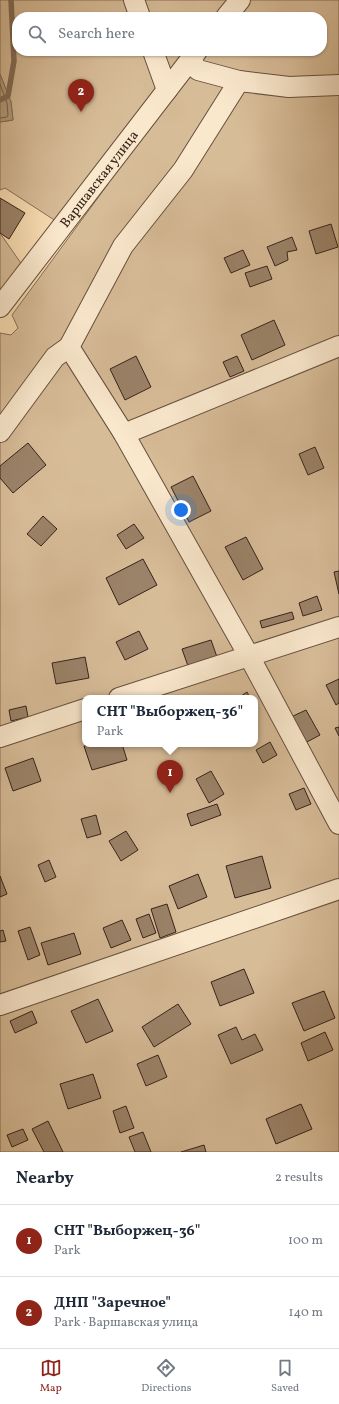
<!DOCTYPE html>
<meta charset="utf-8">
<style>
body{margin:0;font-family:Vollkorn,serif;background:#f2f2f3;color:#1f2937}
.you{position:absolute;left:181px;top:510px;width:14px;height:14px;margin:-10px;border:3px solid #fff;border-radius:50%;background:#1a73e8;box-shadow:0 0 0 6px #1a73e833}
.badge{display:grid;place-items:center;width:26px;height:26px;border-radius:50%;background:#8f2418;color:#fff;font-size:13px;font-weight:700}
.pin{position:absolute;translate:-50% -33px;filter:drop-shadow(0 1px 2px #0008)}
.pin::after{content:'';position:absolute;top:21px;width:14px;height:12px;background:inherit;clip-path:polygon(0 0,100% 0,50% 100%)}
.popup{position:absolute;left:82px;top:695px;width:176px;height:52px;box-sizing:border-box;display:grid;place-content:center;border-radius:8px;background:#fff;filter:drop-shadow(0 1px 3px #0005);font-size:13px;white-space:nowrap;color:#747a83}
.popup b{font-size:15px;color:#1f2937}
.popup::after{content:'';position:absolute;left:50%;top:100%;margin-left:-8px;border:8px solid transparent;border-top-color:#fff}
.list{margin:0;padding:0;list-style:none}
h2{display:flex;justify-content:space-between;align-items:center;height:52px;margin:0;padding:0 16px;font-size:17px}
h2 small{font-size:13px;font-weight:400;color:#747a83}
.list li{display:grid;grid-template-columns:26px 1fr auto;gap:12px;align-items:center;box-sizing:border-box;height:72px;padding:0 16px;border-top:1px solid #e0e1e3}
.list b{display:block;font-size:15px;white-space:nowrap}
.list p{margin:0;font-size:13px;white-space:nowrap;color:#747a83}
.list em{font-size:13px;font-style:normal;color:#747a83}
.icon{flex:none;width:22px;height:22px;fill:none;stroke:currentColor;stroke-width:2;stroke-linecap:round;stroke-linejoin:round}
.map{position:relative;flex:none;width:339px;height:1152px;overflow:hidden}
.search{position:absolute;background:#fff;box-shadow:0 1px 3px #0004;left:12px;right:12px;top:12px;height:44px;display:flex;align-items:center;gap:10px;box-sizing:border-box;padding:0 14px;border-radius:16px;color:#747a83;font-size:15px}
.sheet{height:196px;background:#fff}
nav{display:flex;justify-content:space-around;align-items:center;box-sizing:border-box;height:56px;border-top:1px solid #e0e1e3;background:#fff;font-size:11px;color:#747a83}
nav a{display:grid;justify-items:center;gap:2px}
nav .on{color:#8f2418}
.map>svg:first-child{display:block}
.green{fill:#d7bc98;stroke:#876f58;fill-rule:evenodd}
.water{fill:#b69d7e;stroke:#836c56}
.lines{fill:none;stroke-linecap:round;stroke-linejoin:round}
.shore{stroke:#76604c;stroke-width:1}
.stream{stroke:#836c56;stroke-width:5.5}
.building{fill:#9b8369;stroke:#372219}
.minor-casing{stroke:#67503f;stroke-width:22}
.minor{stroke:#fae8cd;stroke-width:20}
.labels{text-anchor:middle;stroke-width:3.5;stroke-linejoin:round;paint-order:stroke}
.street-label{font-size:14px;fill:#372219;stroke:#fae8cd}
</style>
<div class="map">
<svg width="339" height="1152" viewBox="0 0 339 1152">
<rect width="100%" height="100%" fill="#f8dcb2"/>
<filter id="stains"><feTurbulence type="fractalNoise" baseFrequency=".005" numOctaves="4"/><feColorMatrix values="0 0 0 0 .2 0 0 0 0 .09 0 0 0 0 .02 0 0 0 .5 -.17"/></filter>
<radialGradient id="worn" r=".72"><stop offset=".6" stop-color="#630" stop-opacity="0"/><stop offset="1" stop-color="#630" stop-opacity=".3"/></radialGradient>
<path class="green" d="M0 0H240L226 17H17V51H322V17H231L247 0H339V1152H0V333L11 335 18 328 12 315 108 184 101 176 62 225 5 188 0 190V122L13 120 11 102 0 74ZM85 698H255V744H85Z
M0 233 27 272 0 306Z"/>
<path class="water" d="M0 74 11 102 13 120 0 122Z"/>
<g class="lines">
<path class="shore" d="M0 84 7 103 8 115 7 117 0 118"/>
<path class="stream" d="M0 100 8 96 14 61 11 0"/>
</g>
<path class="building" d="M0 198 25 213 9 239 0 233Z
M331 224 338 247 316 254 309 231Z
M292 237 297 250 287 252 288 260 275 266 267 247Z
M243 250 250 265 231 273 224 258Z
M267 266 272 279 250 287 245 273Z
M274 320 285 345 252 360 241 335Z
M136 356 151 387 125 400 110 369Z
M237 356 244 371 230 377 223 362Z
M28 443 46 465 13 493 0 478V466Z
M315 447 324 468 308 475 299 454Z
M193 476 211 511 189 522 171 487Z
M43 516 57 529 41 546 27 534Z
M134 524 144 538 126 549 117 535Z
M246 537 263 569 243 580 225 547Z
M143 559 157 585 119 605 106 578Z
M339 571V594L334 572Z
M317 596 322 610 303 616 299 603Z
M292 612 294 619 262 628 260 621Z
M139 631 148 649 125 660 116 642Z
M211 640 217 657 188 666 182 649Z
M85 657 89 678 56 684 52 663Z
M339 679V703L336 705 326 685Z
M247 692 250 698H238Z
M26 706 28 717 11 721 9 710Z
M306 710 320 735 305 743 291 717Z
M339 727V736L335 728Z
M270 742 277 755 263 763 256 750Z
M92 744H122L127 760 92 770 84 746Z
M33 758 41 781 13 791 5 768Z
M211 771 224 794 209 803 196 779Z
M304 788 311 804 296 810 289 794Z
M217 804 221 815 191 826 187 814Z
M96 815 101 834 87 838 81 819Z
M126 831 138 850 121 861 109 841Z
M262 856 271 888 235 898 226 866Z
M49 860 56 877 45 882 38 865Z
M198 874 207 897 178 909 169 886Z
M0 876 7 894 0 897Z
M167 904 176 932 160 938 151 909Z
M149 914 156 933 143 938 136 919Z
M122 920 131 940 111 948 103 928Z
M30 927 40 955 28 960 18 931Z
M3 930 6 941 0 942V931Z
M74 933 81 954 48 965 41 943Z
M244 969 254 993 220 1006 211 982Z
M324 991 335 1018 304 1031 292 1003Z
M98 999 113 1031 86 1043 71 1011Z
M178 1004 191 1024 154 1047 142 1027Z
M32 1011 37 1023 15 1033 10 1021Z
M236 1027 242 1040 255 1034 263 1050 231 1064 218 1035Z
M325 1032 333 1050 308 1061 301 1043Z
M158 1055 167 1077 146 1086 137 1064Z
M93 1074 101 1098 68 1109 60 1084Z
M301 1104 312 1129 276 1144 266 1119Z
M126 1106 134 1128 120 1133 113 1111Z
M48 1121 63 1152H44L32 1129Z
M23 1129 28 1140 12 1147 7 1135Z
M143 1132 151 1152H135L129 1137Z
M204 1145 206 1152H181Z"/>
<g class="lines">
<g class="minor-casing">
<g id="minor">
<path d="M134 0 140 17"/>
<path d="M226 17 240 0"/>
<path d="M153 51 167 90"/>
<path d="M190 60 198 70 239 81"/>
<path id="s1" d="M0 307 197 51"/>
<path d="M69 347 124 434 249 656 339 824"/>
<path d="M0 432 55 357 69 347 123 246 183 170 239 81 289 87 339 85"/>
<path d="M124 434 339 346"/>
<path d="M119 698 339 627"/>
<path d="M0 737 85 709"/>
<path d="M0 1005 339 889"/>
</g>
</g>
<use href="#minor" class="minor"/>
</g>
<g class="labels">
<g class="street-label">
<text dy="5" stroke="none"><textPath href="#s1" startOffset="162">Варшавская улица</textPath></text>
</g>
</g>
<rect width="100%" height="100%" filter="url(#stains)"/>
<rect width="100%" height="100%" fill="url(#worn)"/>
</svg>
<div class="you"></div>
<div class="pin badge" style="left:170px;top:793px">1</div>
<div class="popup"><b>СНТ &quot;Выборжец-36&quot;</b>Park</div>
<div class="pin badge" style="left:81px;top:112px">2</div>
<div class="search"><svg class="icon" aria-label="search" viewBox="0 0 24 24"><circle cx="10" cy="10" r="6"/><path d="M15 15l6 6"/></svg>Search here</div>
</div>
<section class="sheet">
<h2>Nearby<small>2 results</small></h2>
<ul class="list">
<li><span class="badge">1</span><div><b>СНТ &quot;Выборжец-36&quot;</b><p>Park</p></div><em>100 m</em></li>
<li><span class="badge">2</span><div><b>ДНП &quot;Заречное&quot;</b><p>Park · Варшавская улица</p></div><em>140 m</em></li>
</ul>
</section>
<nav>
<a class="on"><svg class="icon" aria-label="map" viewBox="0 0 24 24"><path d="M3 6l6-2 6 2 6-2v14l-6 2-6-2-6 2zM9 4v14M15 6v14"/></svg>Map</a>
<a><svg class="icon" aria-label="directions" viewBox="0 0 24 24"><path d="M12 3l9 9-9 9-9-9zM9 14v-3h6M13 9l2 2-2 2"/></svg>Directions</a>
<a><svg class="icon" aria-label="saved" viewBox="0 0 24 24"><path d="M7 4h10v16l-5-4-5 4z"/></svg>Saved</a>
</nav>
